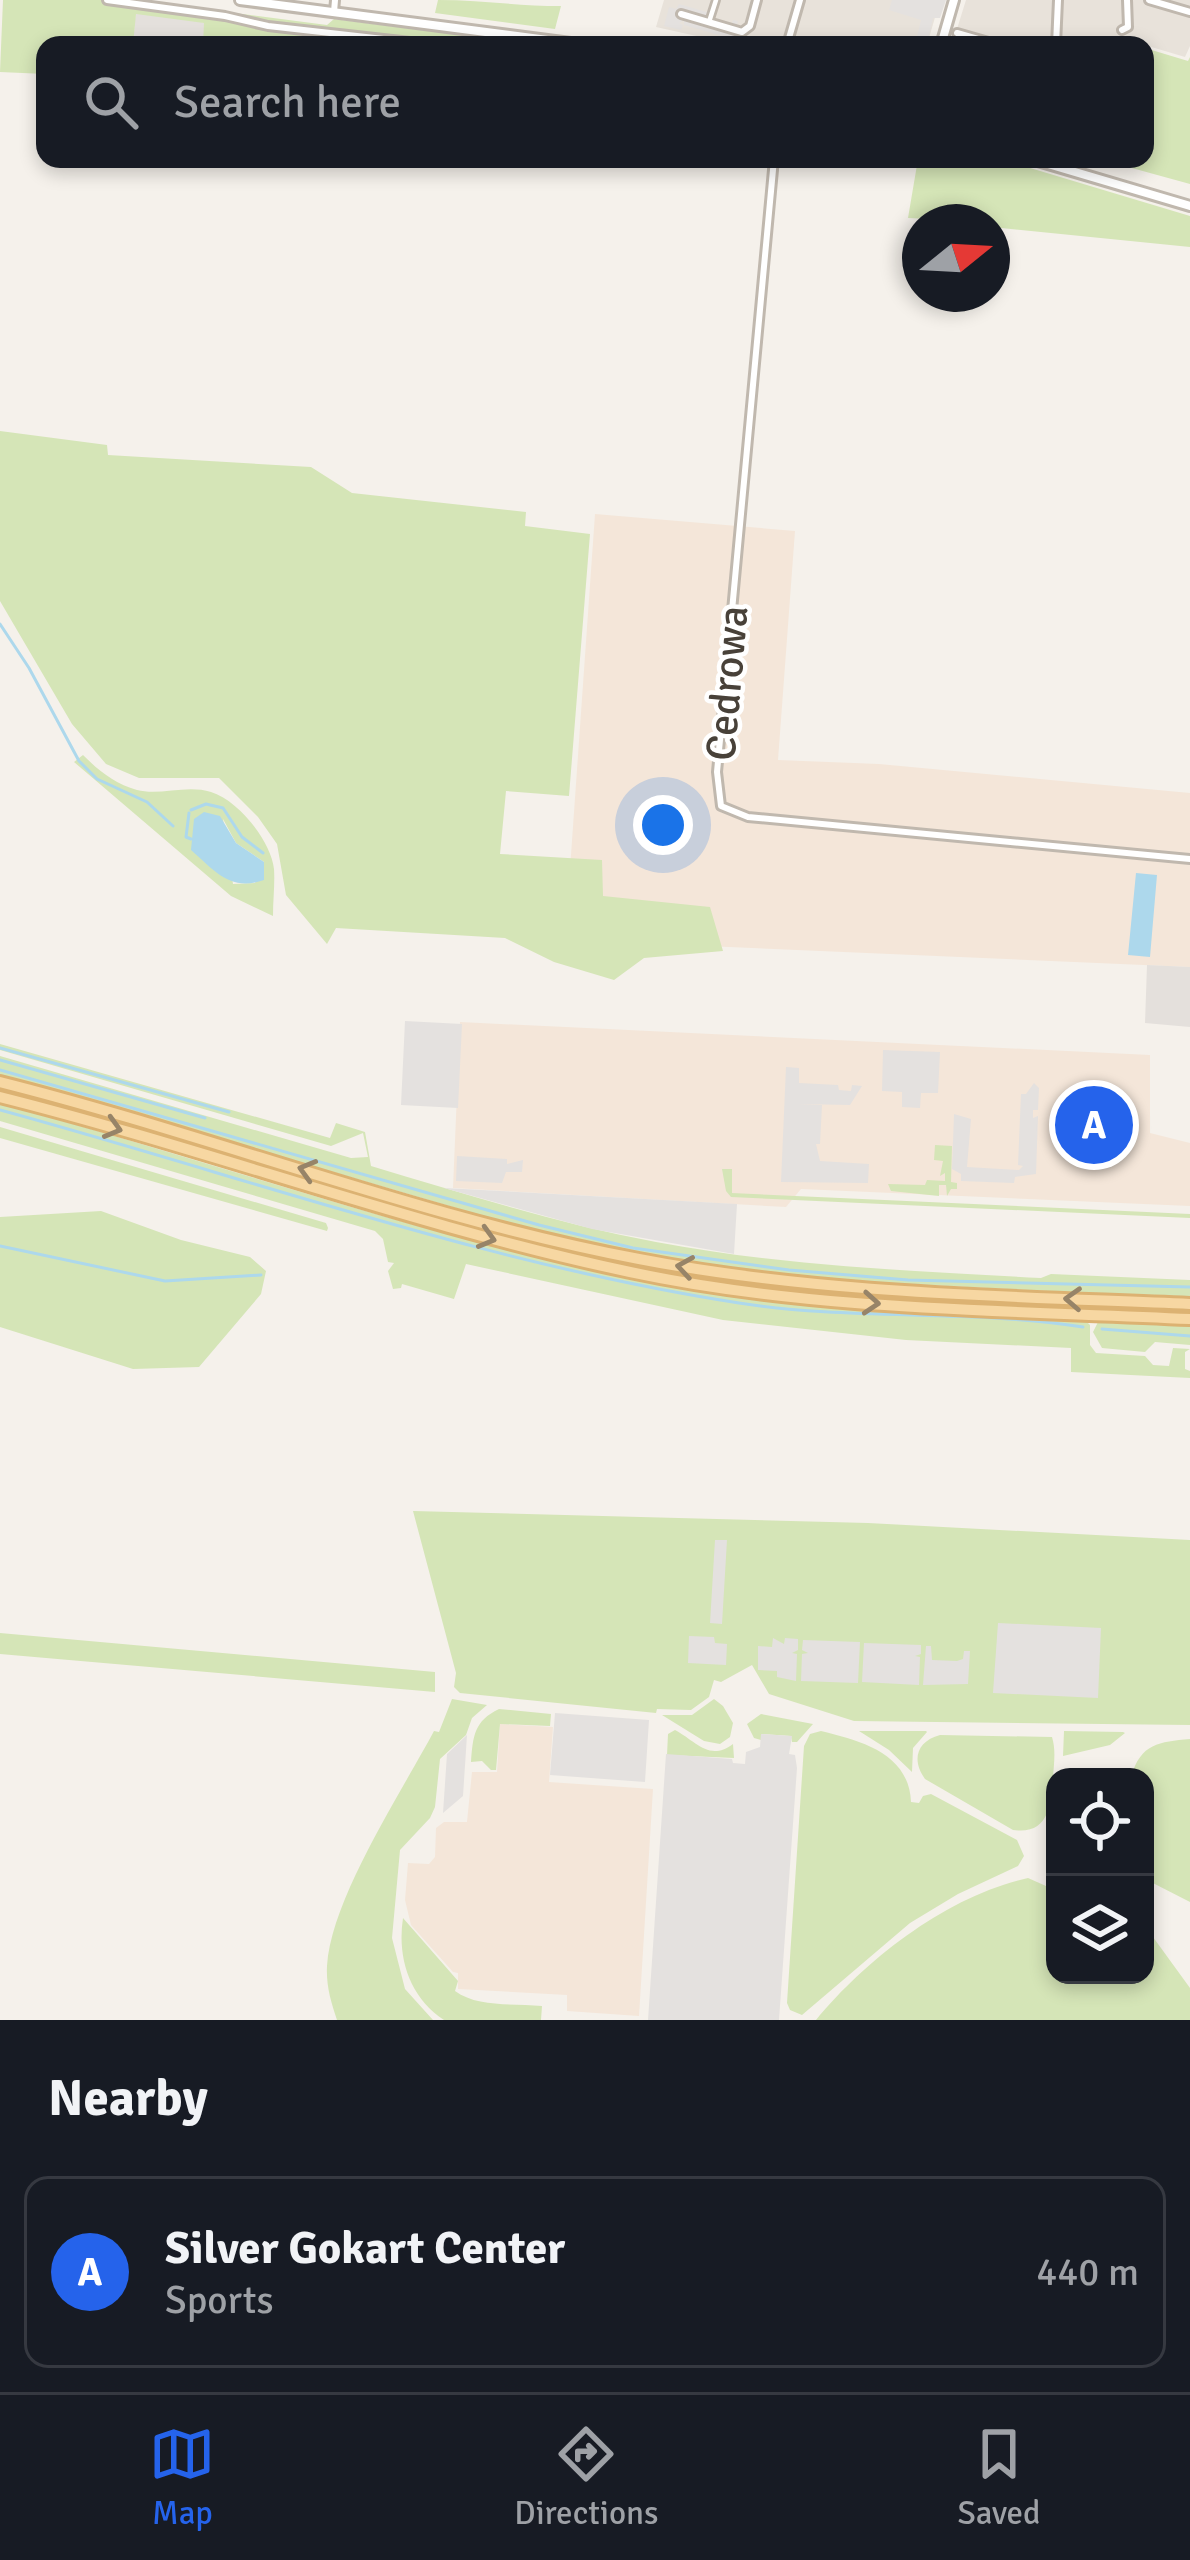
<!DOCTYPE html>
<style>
body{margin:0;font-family:Signika,sans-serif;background:#242831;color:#f1f3f6}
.controls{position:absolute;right:36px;bottom:36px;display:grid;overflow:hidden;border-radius:24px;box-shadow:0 6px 18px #0003}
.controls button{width:108px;height:108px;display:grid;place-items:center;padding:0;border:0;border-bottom:3px solid #363941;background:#171b24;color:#f1f3f6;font:60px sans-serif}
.compass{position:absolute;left:902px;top:204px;width:108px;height:108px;border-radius:50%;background:#171b24;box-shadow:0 6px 18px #0003;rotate:72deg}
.you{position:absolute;left:663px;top:825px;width:42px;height:42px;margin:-30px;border:9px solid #fff;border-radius:50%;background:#1a73e8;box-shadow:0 0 0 18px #1a73e833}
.badge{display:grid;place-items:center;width:78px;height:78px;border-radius:50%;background:#2563eb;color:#fff;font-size:39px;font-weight:700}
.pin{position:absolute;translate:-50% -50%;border:6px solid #fff;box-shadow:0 3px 12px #0006}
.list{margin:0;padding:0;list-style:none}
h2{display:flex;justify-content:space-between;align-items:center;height:156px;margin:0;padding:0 48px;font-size:51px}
h2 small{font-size:39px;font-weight:400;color:#9ea1a6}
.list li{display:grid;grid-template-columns:78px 1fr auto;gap:36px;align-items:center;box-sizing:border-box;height:192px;margin:0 24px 24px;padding:0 24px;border:3px solid #363941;border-radius:24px}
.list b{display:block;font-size:45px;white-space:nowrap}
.list p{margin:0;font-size:39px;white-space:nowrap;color:#9ea1a6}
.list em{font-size:39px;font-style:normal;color:#9ea1a6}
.icon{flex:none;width:66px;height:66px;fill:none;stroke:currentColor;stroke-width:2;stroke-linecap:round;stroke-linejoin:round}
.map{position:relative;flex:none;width:1190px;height:2020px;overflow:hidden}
.search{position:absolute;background:#171b24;box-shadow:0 6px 18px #0003;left:36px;right:36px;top:36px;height:132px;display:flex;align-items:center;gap:30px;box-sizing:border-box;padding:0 42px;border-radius:24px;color:#9ea1a6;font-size:45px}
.sheet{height:372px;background:#171b24}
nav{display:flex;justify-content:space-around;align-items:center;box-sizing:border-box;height:168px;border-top:3px solid #363941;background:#171b24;font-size:33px;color:#9ea1a6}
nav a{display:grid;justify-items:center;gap:6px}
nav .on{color:#2563eb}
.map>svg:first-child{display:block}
.residential{fill:#e8e2da}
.commercial{fill:#f4e6d9}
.industrial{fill:#e4e0dc}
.green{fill:#d5e5b7;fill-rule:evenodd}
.parking{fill:#e4e1df}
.water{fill:#add8ec}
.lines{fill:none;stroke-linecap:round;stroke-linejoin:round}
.stream{stroke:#add8ec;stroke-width:3}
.pedestrian-casing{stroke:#c0b8ae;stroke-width:10}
.minor-casing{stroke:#c0b8ae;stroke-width:12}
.tertiary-casing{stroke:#c0b8ae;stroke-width:14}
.primary-casing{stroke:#dcb272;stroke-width:16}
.pedestrian{stroke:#fff;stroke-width:4.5}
.minor{stroke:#fff;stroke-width:6}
.tertiary{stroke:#fff;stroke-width:8}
.primary{stroke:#f7d7a2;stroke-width:10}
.oneway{stroke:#978468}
.labels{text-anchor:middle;stroke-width:9;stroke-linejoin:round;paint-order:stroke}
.street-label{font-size:42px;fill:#484139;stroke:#fff}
</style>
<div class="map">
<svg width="1190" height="2020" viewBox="0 0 1190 2020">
<rect width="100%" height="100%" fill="#f5f1eb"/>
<path class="residential" d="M664 0H940L927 45H737L656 27Z
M966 0H1190V46L1185 57 1128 40 1126 45H952Z"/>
<path class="commercial" d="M595 514 795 531 778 760 879 764 1190 793V967L565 940Z
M460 1022 1150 1055V1133L1190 1143V1206L801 1189 786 1207 453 1188Z
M500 1724 553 1727 549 1782 653 1789 639 2016 567 2011V1995L458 1989V1973L453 1972 411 1925 405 1900 408 1863 429 1864 435 1857 436 1828 444 1822H467L472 1772H497Z"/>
<path class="industrial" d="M136 7 205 23 203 45H133Z
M1147 965 1190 967V1027L1145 1023Z"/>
<path class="green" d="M3 0H133L327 25 334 19 539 45H372L324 39 322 45H203L204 23 136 14 133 45H45V74L0 72Z
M438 0C481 0 518 6 561 6L555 29 435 13Z
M1145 48 1188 61 1190 57V184L1099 159H1145Z
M918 159H1000L1190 216V247L992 227V222L908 218Z
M0 431 107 445 108 455 311 467 352 493 526 512 525 526 590 534 569 796 506 791 500 854 602 860 603 896 710 907 723 951 644 958 614 980 554 962 505 938 336 928 327 944 286 895 277 844 258 817 219 778H139L106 764 72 724 0 601Z
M83 755C99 771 115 784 137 790 160 796 187 784 211 792 238 800 271 841 274 869 275 884 273 900 273 916L231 896 74 762ZM223 819 236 843 264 862 255 883 233 884Z
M0 1044 330 1138 336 1123 365 1132 371 1166C465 1194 559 1224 656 1242 783 1266 912 1271 1041 1278L1051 1274 1190 1280V1298L805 1279 671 1260 504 1222 0 1075V1056L351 1158 368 1157 363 1133 331 1146 0 1050Z
M0 1086 636 1264 757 1283 848 1292 1190 1309V1314L848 1297 636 1268 436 1218 0 1091Z
M0 1103C210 1161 418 1235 632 1278 781 1308 933 1312 1085 1320L1090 1325V1345L1096 1353 1145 1356 1153 1365 1169 1366 1173 1348 1190 1349 1185 1352V1369L1190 1371V1378L1071 1372V1348L906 1340 723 1320 466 1264 454 1299 402 1284 401 1288 393 1289 388 1271 394 1263 388 1262 383 1239 375 1231 0 1121Z
M0 1127 326 1223 328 1228 327 1231 0 1138Z
M935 1145 952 1146 951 1182 957 1183V1189H951L947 1196 946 1185H939V1196L891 1191 888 1184 925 1185 927 1180 945 1181V1173L940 1176 943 1161 934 1160Z
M722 1169H732V1193L1190 1214V1218L731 1197 726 1191Z
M101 1211 181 1240 250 1257 266 1271 261 1294 199 1367 133 1369 0 1327V1217Z
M1099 1320 1190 1325V1345L1155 1342 1145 1352 1102 1348 1093 1332Z
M413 1511 868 1523 1190 1540V1725L854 1721 769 1694 752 1665 721 1682 714 1680 709 1697 691 1710 657 1709 656 1713 460 1693 454 1687 456 1673Z
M0 1633 435 1672V1692L0 1654Z
M452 1699 487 1705 472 1718 466 1735 440 1759 435 1807 430 1818 400 1850 392 1938 405 1989 433 2020H337C331 2002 326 1986 327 1966 331 1899 401 1793 434 1731L439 1732Z
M714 1699 723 1706 733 1723 730 1737 720 1744 704 1741 662 1715H692Z
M499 1709 551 1714 550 1726 500 1724 496 1770H491L482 1761 471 1762C473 1736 474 1721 499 1709Z
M761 1714 813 1724 797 1742H792L791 1736 762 1734 761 1740 754 1738 747 1724Z
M675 1730C696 1741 709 1762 733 1744L734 1758 667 1755 668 1734Z
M821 1731C861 1741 909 1753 911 1802L919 1803 923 1796 931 1794 1017 1840 1024 1856 1018 1866 958 1894 910 1923 802 2015 790 2010 787 2003 804 1746 810 1734Z
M859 1731H926L927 1732 913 1748 912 1772 889 1750Z
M1064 1731 1123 1732 1125 1733 1110 1745 1063 1756Z
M940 1735 1052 1737C1056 1750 1054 1763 1053 1777 1051 1805 1049 1835 1013 1830L925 1779C911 1760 917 1741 940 1735Z
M1190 1739V1902L1145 1879V1777H1131C1141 1743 1159 1742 1190 1739Z
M1028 1878 1055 1890V1975H1145V1926L1190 1988V2020H816C867 1958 949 1895 1028 1878Z
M403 1918 458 1981 455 1991C478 2008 514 2003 542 2006L541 2020H444C409 1997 397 1957 403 1918Z"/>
<path class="parking" d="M892 0H946L940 18H933L928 40 917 36 921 20 889 10Z
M679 4 710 13 707 25 714 27 720 16 717 28 729 31 733 20 738 21 735 33 743 36 742 42 684 25V20L679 23 683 25 681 30 664 26 669 7 676 9Z
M405 1021 462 1024 458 1108 401 1105Z
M883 1050 940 1052 938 1093H921L920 1108 902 1107V1092L882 1091Z
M786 1067 799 1068V1083L838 1085 839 1090 851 1091 852 1085 862 1086 850 1105 798 1104 822 1105 820 1144H816L820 1161 869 1164 868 1183 781 1182Z
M1034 1083 1039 1088 1038 1110H1033V1118L1038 1116 1036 1174 1015 1177 1014 1183 961 1181V1174L952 1169 954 1114 971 1119 967 1167 1019 1170 1023 1166 1018 1165 1021 1094H1026Z
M457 1156 507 1159V1164L523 1160 522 1172H506L502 1183 456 1181Z
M444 1188 737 1204 734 1254 592 1229Z
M715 1540H727L722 1624 710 1623Z
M998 1623 1101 1628 1098 1698 993 1693Z
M689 1636 714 1637 715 1643 727 1644 726 1665 688 1663Z
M773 1638 784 1644 785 1638 798 1639V1650L792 1653 797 1654 796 1681 777 1677V1671L758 1670V1646L772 1647Z
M803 1640 860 1642 858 1683 801 1681 802 1654 808 1653 802 1650Z
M864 1643 921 1645V1654L915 1656 920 1657 919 1685 862 1682Z
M926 1646H931L932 1660 957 1661 963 1659 964 1651H970L968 1684 923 1685Z
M555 1713 649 1720 645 1782 550 1775Z
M761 1734 792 1736 789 1754 795 1755 797 1768 779 2020H648L666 1754 732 1759 733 1763 745 1764 746 1752 760 1747Z
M467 1735 463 1796 443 1813 447 1754Z"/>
<path class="water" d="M204 812 220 816 236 843 264 862V880C230 892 215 871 191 850L194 819Z
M1136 873 1157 875 1150 957 1128 955Z"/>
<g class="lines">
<path class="stream" d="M0 624 29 668 79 761 97 779 147 802 173 826
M191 810 206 804 223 808 242 837 263 853
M189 813 186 837 191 839
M0 1048 229 1112
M0 1060 205 1118
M0 1070 539 1225 633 1248 789 1270 908 1280 1190 1287
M0 1110C246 1177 486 1264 739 1303 852 1321 970 1309 1083 1327
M0 1246 165 1281 261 1275
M1102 1329 1190 1336"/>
<g class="pedestrian-casing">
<path id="pedestrian" d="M709 22 716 0"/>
</g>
<g class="minor-casing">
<path id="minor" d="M107 0 225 16 268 26 437 45
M1149 0 1190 12
M334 12 335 0
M681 14 742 32 750 26 757 0
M1122 30 1128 27 1127 0
M957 33 999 45
M787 45 800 0
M1056 45 1058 0
M774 159 717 772 721 806 748 817 1190 859"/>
</g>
<g class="tertiary-casing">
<path id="tertiary" d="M240 0 586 45
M941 45 954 0
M1031 159 1190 206"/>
</g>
<g class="primary-casing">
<path id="primary" d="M0 1082C214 1136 422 1218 639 1259 820 1294 1006 1296 1190 1304
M0 1097C211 1150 416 1227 630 1272 813 1311 1003 1310 1190 1319"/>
</g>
<use href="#pedestrian" class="pedestrian"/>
<use href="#minor" class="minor"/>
<use href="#tertiary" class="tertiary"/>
<use href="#primary" class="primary"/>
</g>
<defs><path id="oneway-chevron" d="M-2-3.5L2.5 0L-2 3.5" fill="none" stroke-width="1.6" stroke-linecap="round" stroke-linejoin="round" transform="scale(3)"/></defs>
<g class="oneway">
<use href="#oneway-chevron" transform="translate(113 1128) rotate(16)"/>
<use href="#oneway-chevron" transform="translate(307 1170) rotate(-164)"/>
<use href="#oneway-chevron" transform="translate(487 1238) rotate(16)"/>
<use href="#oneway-chevron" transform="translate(685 1267) rotate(-171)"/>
<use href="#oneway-chevron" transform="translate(1073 1299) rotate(-177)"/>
<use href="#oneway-chevron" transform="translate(871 1303) rotate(4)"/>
</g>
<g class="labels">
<g class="street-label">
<text transform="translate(726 683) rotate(-85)" y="15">Cedrowa</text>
</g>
</g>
</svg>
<div class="controls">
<button><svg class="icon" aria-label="locate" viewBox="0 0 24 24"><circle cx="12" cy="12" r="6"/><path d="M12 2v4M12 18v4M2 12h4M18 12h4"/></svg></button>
<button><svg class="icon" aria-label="layers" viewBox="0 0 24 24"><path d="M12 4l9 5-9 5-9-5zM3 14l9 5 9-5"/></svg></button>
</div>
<svg class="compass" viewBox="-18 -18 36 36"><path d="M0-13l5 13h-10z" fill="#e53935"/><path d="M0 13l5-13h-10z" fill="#9ea1a6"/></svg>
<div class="you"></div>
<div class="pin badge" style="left:1094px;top:1125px">A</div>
<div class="search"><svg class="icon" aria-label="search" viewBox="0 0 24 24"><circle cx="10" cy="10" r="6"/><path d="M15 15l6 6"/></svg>Search here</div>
</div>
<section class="sheet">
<h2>Nearby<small></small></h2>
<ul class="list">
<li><span class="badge">A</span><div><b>Silver Gokart Center</b><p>Sports</p></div><em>440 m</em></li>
</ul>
</section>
<nav>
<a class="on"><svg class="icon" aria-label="map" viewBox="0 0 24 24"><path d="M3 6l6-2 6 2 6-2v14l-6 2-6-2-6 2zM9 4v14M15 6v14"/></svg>Map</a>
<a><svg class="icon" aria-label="directions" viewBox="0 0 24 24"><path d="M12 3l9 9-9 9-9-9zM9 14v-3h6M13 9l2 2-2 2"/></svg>Directions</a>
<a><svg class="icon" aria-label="saved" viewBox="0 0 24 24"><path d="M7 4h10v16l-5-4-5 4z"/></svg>Saved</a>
</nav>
